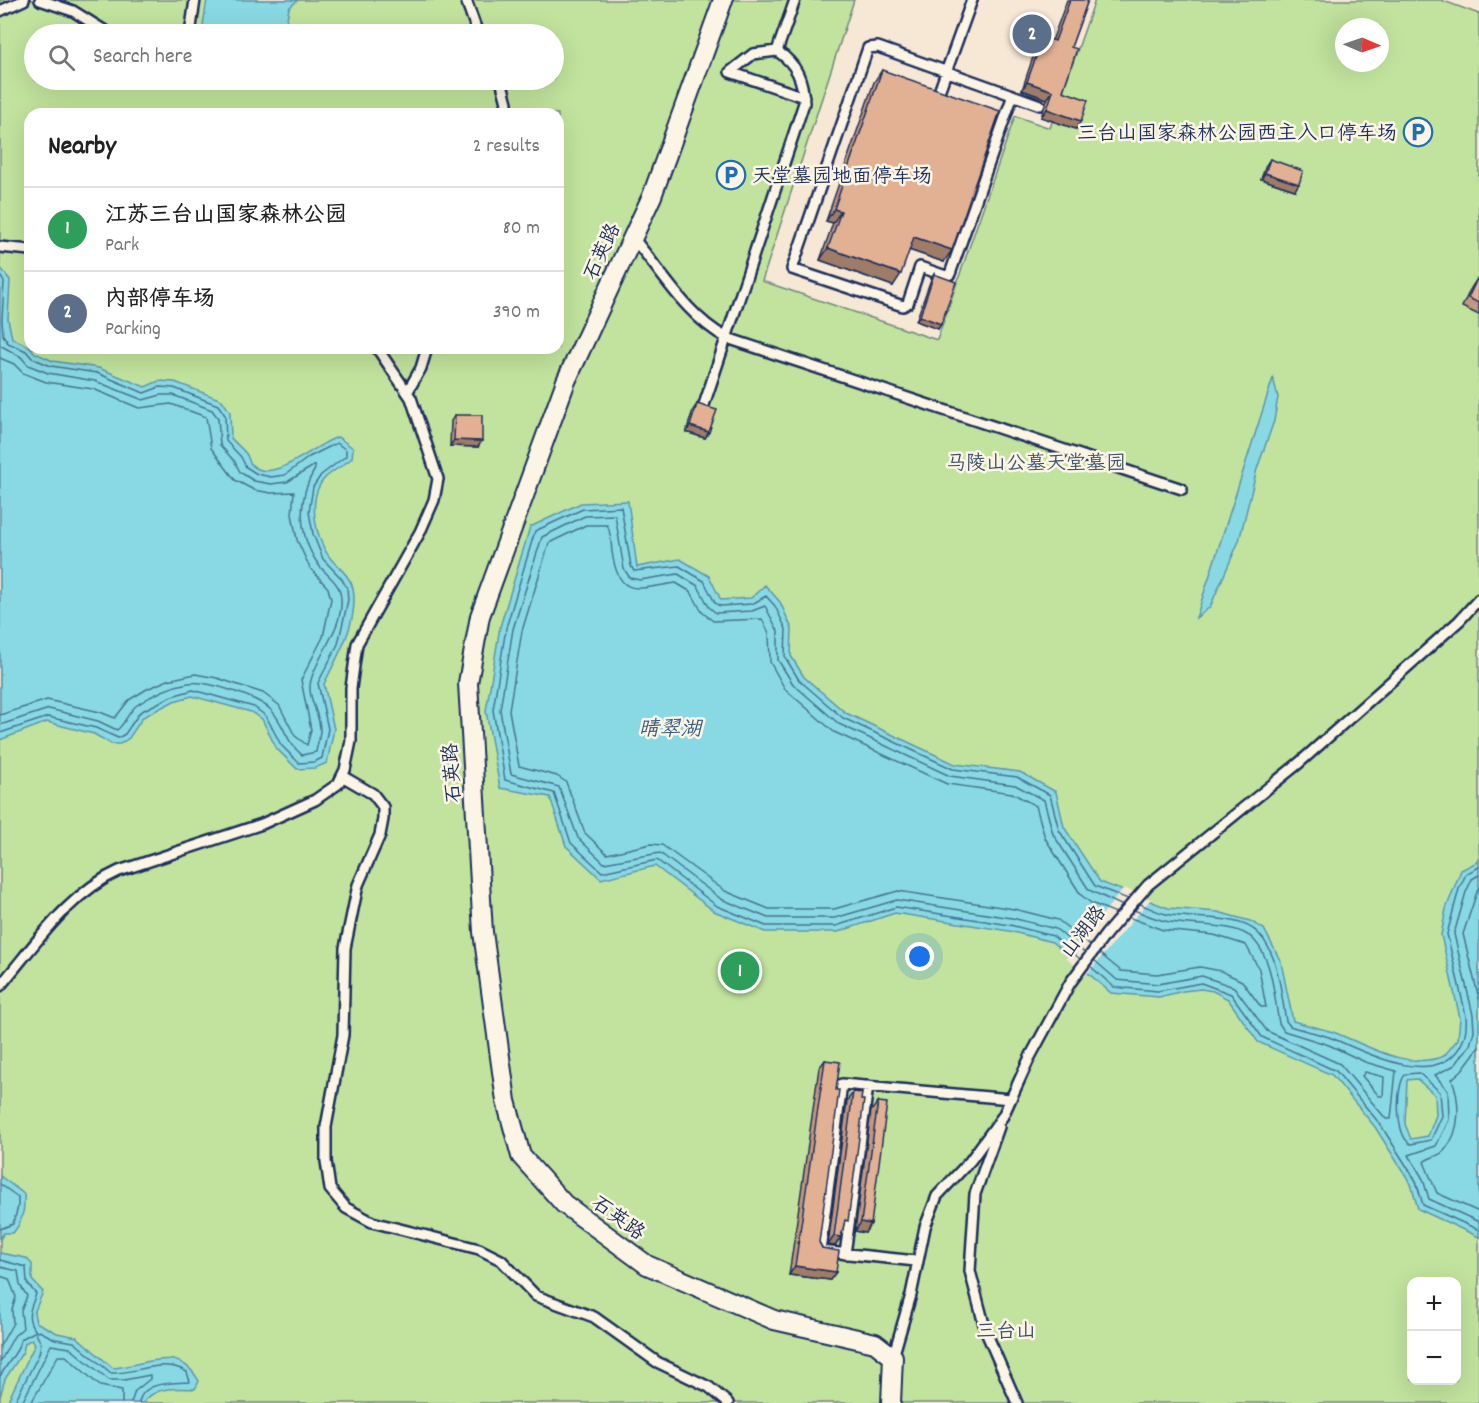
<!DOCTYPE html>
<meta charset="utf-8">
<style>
body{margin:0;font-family:Dekko,"LXGW WenKai TC",sans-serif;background:#f6f6f6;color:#222}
.controls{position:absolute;right:18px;bottom:18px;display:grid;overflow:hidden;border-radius:12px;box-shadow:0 6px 24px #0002}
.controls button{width:54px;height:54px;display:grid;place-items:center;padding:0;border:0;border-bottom:2px solid #e0e0e0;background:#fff;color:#222;font:30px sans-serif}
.compass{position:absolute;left:1335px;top:18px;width:54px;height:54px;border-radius:50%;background:#fff;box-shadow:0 6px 24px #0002;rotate:92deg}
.you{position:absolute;left:920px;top:957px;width:21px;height:21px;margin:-15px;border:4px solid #fff;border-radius:50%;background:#1a73e8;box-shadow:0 0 0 9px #1a73e833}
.badge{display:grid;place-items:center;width:39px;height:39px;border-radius:50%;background:#0b8043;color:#fff;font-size:20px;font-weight:700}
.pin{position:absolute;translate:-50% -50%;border:3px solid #fff;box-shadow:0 2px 6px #0006}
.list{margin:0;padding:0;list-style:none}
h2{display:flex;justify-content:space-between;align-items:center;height:78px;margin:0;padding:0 24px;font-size:26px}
h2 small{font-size:20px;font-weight:400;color:#767676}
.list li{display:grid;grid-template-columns:39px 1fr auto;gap:18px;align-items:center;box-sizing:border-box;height:84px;padding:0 24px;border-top:2px solid #e0e0e0}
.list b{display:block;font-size:22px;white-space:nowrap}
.list p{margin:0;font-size:20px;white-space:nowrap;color:#767676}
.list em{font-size:20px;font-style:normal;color:#767676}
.icon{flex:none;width:33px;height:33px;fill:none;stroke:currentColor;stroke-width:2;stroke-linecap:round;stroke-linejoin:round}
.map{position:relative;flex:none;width:1479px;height:1403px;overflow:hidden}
.search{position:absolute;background:#fff;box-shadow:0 6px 24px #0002;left:24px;top:24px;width:540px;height:66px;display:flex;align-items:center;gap:15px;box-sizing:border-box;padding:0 21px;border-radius:33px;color:#767676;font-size:22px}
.panel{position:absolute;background:#fff;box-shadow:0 6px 24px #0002;left:24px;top:108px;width:540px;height:246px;border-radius:18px}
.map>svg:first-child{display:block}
.green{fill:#c1e39d;stroke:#6e897e;stroke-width:1.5;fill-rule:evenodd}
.water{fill:#88d9e3;stroke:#5c95ae;stroke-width:1.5;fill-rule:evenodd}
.pier{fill:#f7e7d5}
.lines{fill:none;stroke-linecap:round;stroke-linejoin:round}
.shore{stroke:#477393;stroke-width:1.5}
.lane-casing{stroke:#1b2f5e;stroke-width:14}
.street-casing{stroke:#1b2f5e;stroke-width:22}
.lane{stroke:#fcf5e5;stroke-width:9}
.street{stroke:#fcf5e5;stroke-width:18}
.wall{fill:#c2987f;stroke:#1b2f5e;stroke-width:1.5}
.shaded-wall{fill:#9e7c68;stroke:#1b2f5e;stroke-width:1.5}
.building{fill:#e2b194;stroke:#1b2f5e;stroke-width:1.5}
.labels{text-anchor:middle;stroke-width:5;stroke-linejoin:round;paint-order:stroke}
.poi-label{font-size:20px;fill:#1b2f5e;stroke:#fcf5e5;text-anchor:end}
.street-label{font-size:20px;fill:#1b2f5e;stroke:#fcf5e5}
.park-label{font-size:20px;fill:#3c536b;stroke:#fcf5e5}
.water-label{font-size:21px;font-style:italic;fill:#365a7f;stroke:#fcf5e5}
</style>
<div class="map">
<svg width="1479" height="1403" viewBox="0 0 1479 1403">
<rect width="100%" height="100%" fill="#f7e7d5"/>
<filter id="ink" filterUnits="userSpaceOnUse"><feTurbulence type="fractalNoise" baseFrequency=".0167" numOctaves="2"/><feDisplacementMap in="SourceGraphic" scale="12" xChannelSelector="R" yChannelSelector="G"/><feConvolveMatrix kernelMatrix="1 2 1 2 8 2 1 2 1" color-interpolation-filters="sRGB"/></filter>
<g filter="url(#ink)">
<path class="green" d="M0 0H854L762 281 937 340 1015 116 1050 128 1095 0H1441L1479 14V1403H0ZM1344 27H1380V63H1344ZM34 34H554V80H34ZM30 114H558V348H30ZM1412 1282H1456V1380H1412Z"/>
<path class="water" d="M207 0H298L289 8 284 34H209L203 25Z
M0 267 10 280 8 319 12 338 30 347 35 353 53 361 99 368 145 387 159 381 175 382 222 400 230 412 231 438C236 444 243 449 247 455 248 457 249 462 251 464 272 487 314 444 338 437L353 448 352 458C344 465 334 470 326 477 306 496 315 540 331 559 339 568 350 576 353 588 359 622 338 655 324 684L334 729 327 763 315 768 297 769 276 748 262 719 251 712 192 696 174 701 143 717 129 738 120 744H111L94 734 47 722 0 740Z
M1273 378 1278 397 1274 421 1257 469 1239 541 1210 607 1196 618Z
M628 501 637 567 680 559 709 576 721 600 751 598 765 585 780 602 792 629 791 656 804 677 846 713 955 764 1020 772 1056 792 1064 827 1100 882 1168 908 1218 912 1250 921 1264 929 1281 962 1293 1021C1306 1025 1320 1028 1333 1032 1367 1045 1407 1071 1444 1056L1458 1039 1460 1018 1441 935 1446 909 1461 870 1479 861V1237L1418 1209 1411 1184 1375 1127 1332 1075 1258 1042 1228 999 1213 991 1201 989 1183 991 1159 997 1111 993 1052 942 1009 931 895 913 838 932H765L714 911 655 866 601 879 566 846 550 797 500 788 486 711 500 627 530 527 581 503ZM1417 1079 1435 1095 1436 1115 1428 1136 1411 1139 1405 1124 1407 1080Z
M0 1176 24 1194C25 1208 23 1222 13 1233H4L0 1239Z
M0 1253 26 1258 32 1264V1280L43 1292 34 1313 36 1322 57 1333 77 1337 113 1368C145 1366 178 1343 199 1381L195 1389C176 1388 155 1386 143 1403H7L35 1344 32 1339 25 1343 23 1352 5 1379 0 1397Z"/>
<path class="pier" d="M1124 888 1151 899 1086 975 1066 958Z"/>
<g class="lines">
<path class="shore" d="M0 275 4 282 2 320 3 335 8 343 26 351 32 358 51 366 97 373 144 393 160 387 174 388 218 405 225 415 226 441 241 457 246 467 257 474 271 477 285 475 309 457 337 443 346 450V456L321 475 313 487 309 512 313 534 323 559 341 578 347 588 348 600 338 644 318 683 328 729 322 758 314 762 299 763 281 745 266 716 254 707 193 690 172 696 140 712 125 734 118 738 96 728 48 717 0 733
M0 345 21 357 28 365 48 373 95 381 143 400 161 395H173L212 410 218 418 220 445 235 462 240 472 254 481 271 484 287 482 315 465V469C297 498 298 535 318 564 324 573 335 579 339 589 350 620 318 653 311 680 306 696 320 714 320 729 320 737 317 745 316 752L302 755C285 741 284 723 271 710 258 697 206 680 188 683 171 686 152 695 137 705 128 712 125 724 117 730L98 721 49 709 0 725
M0 358 14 364 23 373 46 382 93 389 139 408 171 404 206 417 211 448 235 480 254 490 271 493 294 492 292 514 297 540 310 568 328 588 331 599 323 637 301 680 311 730 307 745 295 736 279 705 263 693 217 678 195 674 168 680 147 689 129 700 115 718 100 712 47 700 0 715
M1479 875 1472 879 1466 892 1454 934 1473 1015 1474 1031 1470 1045 1455 1065 1435 1075 1448 1091 1449 1120 1436 1146 1409 1155 1423 1179 1429 1199 1479 1222
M1479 886 1463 934 1479 999
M1140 904C1148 907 1157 912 1166 914 1191 920 1240 913 1259 934 1279 955 1281 994 1286 1021L1290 1026C1304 1031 1320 1033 1334 1039 1366 1053 1430 1086 1457 1051 1465 1040 1467 1030 1466 1016L1447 934 1459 889 1466 874 1479 867
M1090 945 1058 920 1014 909 898 891 834 909H769L725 891 662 845 651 844 607 854 585 833 566 782 557 776 519 766 509 710 522 631 549 543 586 525H607C611 532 611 543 612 552 619 600 638 588 676 583L691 592 702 612 713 621 762 619 769 633 770 662 785 689 834 732 947 784 1012 793 1036 806 1045 838 1081 895 1091 903 1116 913
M1085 953 1056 929 1012 918 897 900 835 918H768L721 899 660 853 604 863 578 838 559 787 511 774 500 710 513 629 542 537 585 516 615 515 624 569 630 578 640 580 678 574 698 586 709 607 716 613 752 611 765 606 778 631V660L793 684 839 724 950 776 1015 785 1044 800 1053 834 1089 890 1123 906
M1099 953 1121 971 1157 974 1200 967 1221 971 1242 981 1261 1007H1266L1259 969 1246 945 1214 935 1163 930 1128 917
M1080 959 1053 936 1010 925 896 907 836 926H766L717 906 657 860 602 872 571 843 554 793 505 780 493 710 506 628 535 531 583 509 621 507 631 566 634 571 679 566 704 581 715 603 720 606 752 604 766 596 775 606 786 629 785 657 799 680 843 718 953 769 1017 777 1050 795 1059 830 1095 886 1128 899
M1094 960 1117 980 1158 984 1202 976 1234 987 1267 1031 1340 1064 1386 1119H1391L1396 1071 1365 1062 1329 1045 1284 1031 1279 1023C1274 997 1273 960 1254 940 1237 921 1188 927 1165 921 1155 919 1144 914 1134 910
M1090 966 1114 987 1158 991 1201 983 1231 994 1262 1037 1336 1071 1380 1124 1416 1181 1423 1205 1479 1230
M1479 1047 1462 1070 1452 1079C1460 1101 1462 1131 1444 1151 1438 1157 1429 1157 1424 1162L1437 1193 1479 1212
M1365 1072 1384 1077 1383 1096H1379L1362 1076Z
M1419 1073 1440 1092 1442 1116 1431 1140 1411 1144C1395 1138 1395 1083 1406 1074Z
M0 1184 18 1197V1207L13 1224 0 1229
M0 1260 26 1267 27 1283 36 1294C31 1308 24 1318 36 1331L21 1339 17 1350 0 1376
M0 1267 18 1271 20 1285 27 1296 21 1311 23 1328 14 1336 0 1362
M0 1276 9 1279 16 1297 12 1310 13 1323 0 1346
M14 1403 39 1354 41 1343 36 1334 39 1331 55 1339 74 1342 111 1373C137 1374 162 1357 187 1372L190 1382C173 1383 142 1381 139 1403
M22 1403 51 1345 70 1348 109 1380H124L150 1375V1379L135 1391 131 1403
M31 1403 58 1356H66L100 1386 122 1390V1403"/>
<g class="lane-casing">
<path id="lane" d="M40 0 73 11 110 34
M466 0 478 34
M0 11 24 0
M190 34 195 0
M777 51 753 54 730 72 804 97
M501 80 507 103 503 114
M940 89 972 0
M1013 95 950 274 946 276 920 267 908 303 903 306 792 269 868 48 878 47 1040 105
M633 238C662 272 686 316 727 338L1182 489
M0 247 30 250
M408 391 421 368 427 348
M704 405 804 103C803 80 797 64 777 51L795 0
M342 776 373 794 383 807V819L380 835 358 885 345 948 343 1035 326 1127V1161L330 1189 346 1208 372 1222 479 1249 501 1260 536 1296 594 1317 657 1362 709 1387 728 1403
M0 986C35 945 69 893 119 871L262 824 315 800 338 784 345 770 351 741V688L357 644 420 532 434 500 438 479 411 398 377 348
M999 1127 975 1194 970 1271 986 1332 1017 1403
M845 1254 868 1086
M916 1261 820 1251 842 1084 1011 1099
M893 1357 911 1295 925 1227 937 1196 970 1161 1003 1116 1030 1057 1070 983 1106 934 1148 885 1299 763 1459 621 1479 599"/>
</g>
<g class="street-casing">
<path id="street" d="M723 0 652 196 566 381 480 616 468 683 483 932 506 1101 521 1156 564 1204 647 1265 774 1320 875 1343 893 1357 891 1403"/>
</g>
<use href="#lane" class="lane"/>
<use href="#street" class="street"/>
</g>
<path class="wall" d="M1067 0H1088L1071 47 1063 91 1076 129 1041 117 1047 99 1022 90 1037 45 1043 37 1052 41Z
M882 70 944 262 909 250 893 286 820 260 833 223 826 221 874 82Z
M1270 159 1295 190 1261 179 1266 165Z
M934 274 941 324 938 329 916 321 931 279Z
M1477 279 1479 280V315L1462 307 1471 288Z
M697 404 709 432 705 438 686 432 693 410Z
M455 415 478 447 450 446 451 421Z
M825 1060 836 1090 819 1242 836 1272 830 1280 789 1275 819 1068Z
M853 1092 843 1227 835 1246 828 1245 847 1101Z
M878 1102 865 1233 855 1231 871 1111Z"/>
<path class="shaded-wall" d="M1027 82 1053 91 1047 99 1022 90Z
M1047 109 1081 121 1076 129 1041 117Z
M1265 173 1299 184 1295 190 1261 179Z
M834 209 841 211 833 223 826 221Z
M914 237 952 250 944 262 906 249Z
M828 248 901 274 893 286 820 260Z
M920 316 941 324 938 329 916 321Z
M690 426 709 432 705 438 686 432Z
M454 440 482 441 478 447 450 446Z
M861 1222 871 1224 865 1233 855 1231Z
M834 1236 841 1237 835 1246 828 1245Z
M795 1266 836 1272 830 1280 789 1275Z"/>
<path class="building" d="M1070 0H1088L1071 47 1077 49 1063 91 1088 100 1081 121 1047 109 1053 91 1027 82 1043 37 1055 41Z
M882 70 1000 111 952 250 914 237 901 274 828 248 841 211 834 209Z
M1270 159 1303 171 1299 184 1265 173Z
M934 274 956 282 941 324 920 316Z
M1477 279 1479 280V303L1468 298Z
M697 404 717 410 709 432 690 426Z
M455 415H482V441L454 440Z
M825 1060 840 1062 836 1090H839L819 1242 822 1248 839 1251 836 1272 795 1266Z
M853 1092 862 1093 861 1100H864L848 1221 845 1220 841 1237 834 1236Z
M878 1102 887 1103 871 1224 861 1222Z"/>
</g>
<defs>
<g id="parking-ring" transform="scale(1.5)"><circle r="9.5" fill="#fcf5e5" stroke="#1f6fb2" stroke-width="1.5"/><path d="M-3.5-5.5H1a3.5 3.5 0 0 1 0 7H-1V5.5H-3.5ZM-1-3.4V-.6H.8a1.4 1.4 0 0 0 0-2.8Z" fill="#1f6fb2"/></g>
</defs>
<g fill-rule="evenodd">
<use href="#parking-ring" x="1418" y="132"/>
<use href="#parking-ring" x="731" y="175"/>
</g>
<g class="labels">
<g class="poi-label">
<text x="1397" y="139">三台山国家森林公园西主入口停车场</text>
<text x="752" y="182" text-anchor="start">天堂墓园地面停车场</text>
</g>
<g class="street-label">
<text transform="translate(601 251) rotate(-65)" y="7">石英路</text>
<text transform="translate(451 773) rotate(-94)" y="7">石英路</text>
<text transform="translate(1082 931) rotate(-52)" y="7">山湖路</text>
<text transform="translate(619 1217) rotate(36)" y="7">石英路</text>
</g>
<g class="park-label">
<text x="1036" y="469">马陵山公墓天堂墓园</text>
<text x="1006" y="1337">三台山</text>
</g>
<g class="water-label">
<text x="670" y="735">晴翠湖</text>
</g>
</g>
</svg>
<div class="controls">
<button>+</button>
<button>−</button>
</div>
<svg class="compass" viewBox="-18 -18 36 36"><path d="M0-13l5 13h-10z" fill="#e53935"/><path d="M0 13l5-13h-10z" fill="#767676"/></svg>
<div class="you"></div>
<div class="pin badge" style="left:740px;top:971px;background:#2e9e5b">1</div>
<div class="pin badge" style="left:1032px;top:34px;background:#5c6f8a">2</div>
<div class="search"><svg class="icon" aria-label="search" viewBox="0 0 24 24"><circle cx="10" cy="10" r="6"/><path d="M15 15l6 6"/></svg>Search here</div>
<section class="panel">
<h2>Nearby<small>2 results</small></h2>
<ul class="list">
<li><span class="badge" style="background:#2e9e5b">1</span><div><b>江苏三台山国家森林公园</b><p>Park</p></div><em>80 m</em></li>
<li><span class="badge" style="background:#5c6f8a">2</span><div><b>内部停车场</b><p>Parking</p></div><em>390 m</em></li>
</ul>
</section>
</div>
